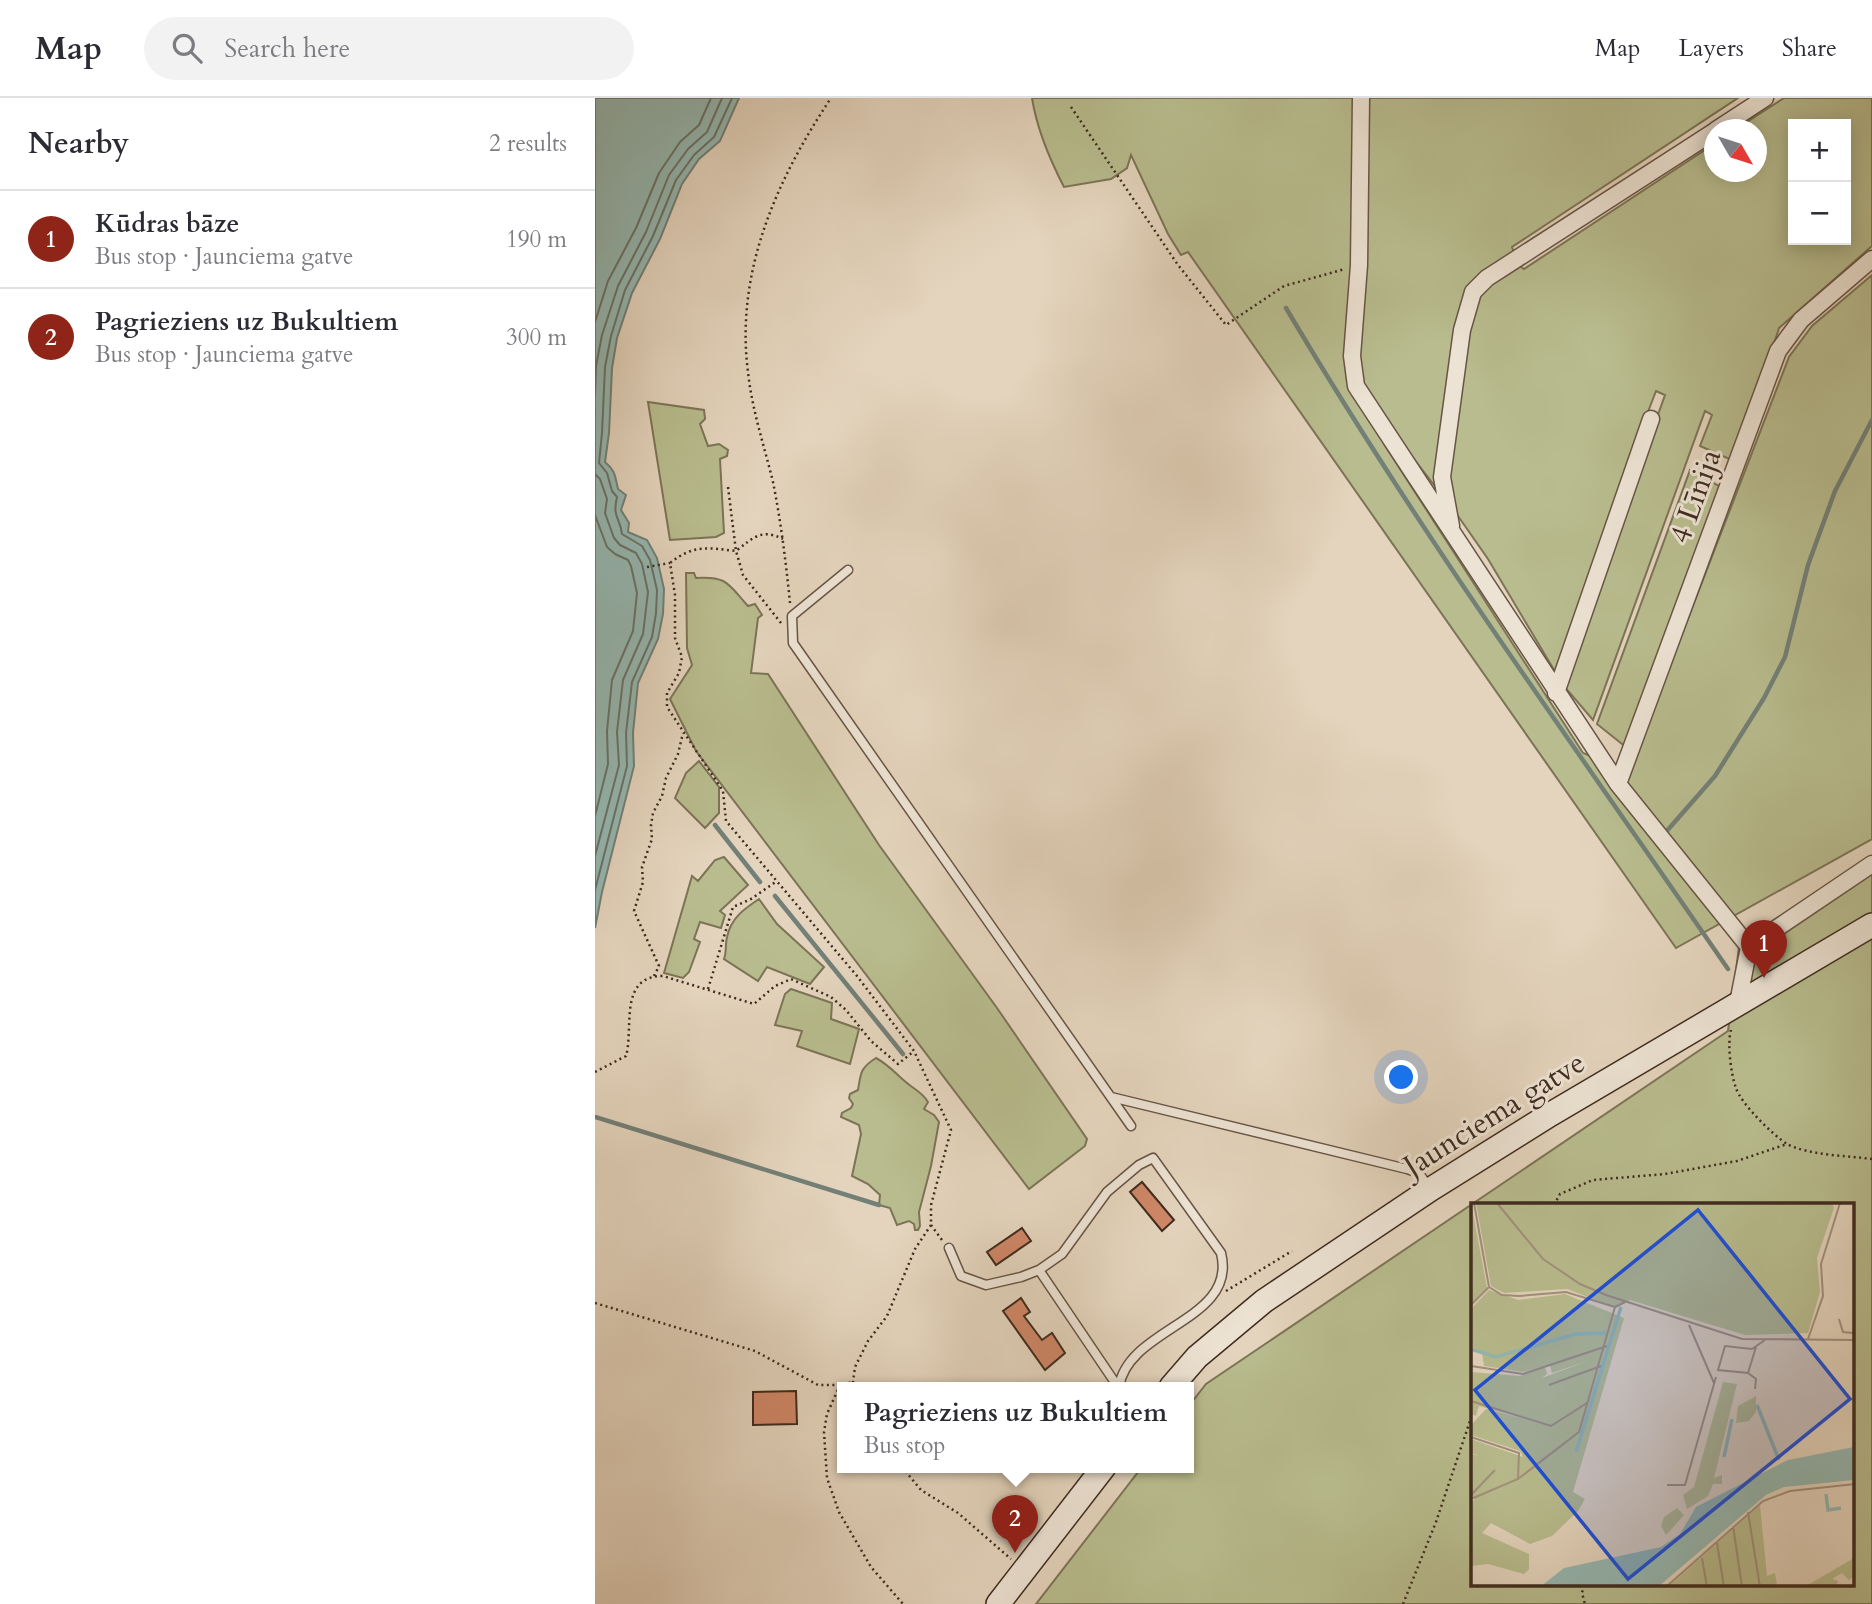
<!DOCTYPE html>
<meta charset="utf-8">
<style>
body{margin:0;font-family:Cardo,serif;background:#f2f2f3;color:#2b2b33}
.controls{position:absolute;right:21px;top:21px;display:grid;overflow:hidden;border-radius:0px;box-shadow:0 4px 18px #0003}
.controls button{width:63px;height:63px;display:grid;place-items:center;padding:0;border:0;border-bottom:2px solid #e1e1e2;background:#fff;color:#2b2b33;font:35px sans-serif}
.compass{position:absolute;left:1109px;top:21px;width:63px;height:63px;border-radius:50%;background:#fff;box-shadow:0 4px 18px #0003;rotate:129deg}
.you{position:absolute;left:807px;top:980px;width:24px;height:24px;margin:-18px;border:5px solid #fff;border-radius:50%;background:#1a73e8;box-shadow:0 0 0 10px #1a73e833}
.badge{display:grid;place-items:center;width:46px;height:46px;border-radius:50%;background:#8f2418;color:#fff;font-size:23px;font-weight:700}
.pin{position:absolute;translate:-50% -58px;filter:drop-shadow(0 2px 4px #0008)}
.pin::after{content:'';position:absolute;top:37px;width:24px;height:21px;background:inherit;clip-path:polygon(0 0,100% 0,50% 100%)}
.popup{position:absolute;left:242px;top:1284px;width:357px;height:91px;box-sizing:border-box;display:grid;place-content:center;border-radius:0px;background:#fff;filter:drop-shadow(0 2px 5px #0005);font-size:23px;white-space:nowrap;color:#7c7c81}
.popup b{font-size:26px;color:#2b2b33}
.popup::after{content:'';position:absolute;left:50%;top:100%;margin-left:-14px;border:14px solid transparent;border-top-color:#fff}
.list{margin:0;padding:0;list-style:none}
h2{display:flex;justify-content:space-between;align-items:center;height:91px;margin:0;padding:0 28px;font-size:30px}
h2 small{font-size:23px;font-weight:400;color:#7c7c81}
.list li{display:grid;grid-template-columns:46px 1fr auto;gap:21px;align-items:center;box-sizing:border-box;height:98px;padding:0 28px;border-top:2px solid #e1e1e2}
.list b{display:block;font-size:26px;white-space:nowrap}
.list p{margin:0;font-size:23px;white-space:nowrap;color:#7c7c81}
.list em{font-size:23px;font-style:normal;color:#7c7c81}
.icon{flex:none;width:38px;height:38px;fill:none;stroke:currentColor;stroke-width:2;stroke-linecap:round;stroke-linejoin:round}
.map{position:relative;flex:none;width:1277px;height:1506px;overflow:hidden}
header{display:flex;align-items:center;gap:42px;box-sizing:border-box;height:98px;padding:0 35px;background:#fff;border-bottom:2px solid #e1e1e2}
header strong{font-size:33px}
nav{display:flex;gap:38px;margin-inline-start:auto;font-size:24px}
.search{width:490px;height:63px;background:#f2f2f3;display:flex;align-items:center;gap:18px;box-sizing:border-box;padding:0 24px;border-radius:38px;color:#7c7c81;font-size:26px}
main{display:flex}
aside{flex:1;background:#fff}
.map>svg:first-child{display:block}
.green{fill:#b8bc8e;stroke:#7c7456;stroke-width:2;fill-rule:evenodd}
.water{fill:#95b8b2;stroke:#738077;stroke-width:2}
.lines{fill:none;stroke-linecap:round;stroke-linejoin:round}
.shore{stroke:#6a7268;stroke-width:2}
.stream{stroke:#738077;stroke-width:4.5}
.building{fill:#cf8767;stroke:#3f2b1f;stroke-width:2}
.lane-casing{stroke:#685546;stroke-width:11}
.street-casing{stroke:#685546;stroke-width:19}
.secondary-casing{stroke:#3f2b1f;stroke-width:26}
.path{stroke:#3f2b1f;stroke-width:2.5;stroke-dasharray:2 3.5;stroke-linecap:butt}
.lane{stroke:#ede3d4;stroke-width:8}
.street{stroke:#ede3d4;stroke-width:16}
.secondary{stroke:#ede3d4;stroke-width:23}
.labels{text-anchor:middle;stroke-width:6;stroke-linejoin:round;paint-order:stroke}
.street-label{font-size:30px;fill:#3f2b1f;stroke:#ede3d4}
.inset-river{fill:none;stroke:#95b8b2;stroke-width:3.5}
.inset-road{fill:none;stroke:#a2907e;stroke-width:2}
.view{fill:#1d4ed8;fill-opacity:0.15;stroke:#1d4ed8;stroke-width:3.5}
.inset-edge{fill:none;stroke:#3f2b1f;stroke-width:3.5}
</style>
<header>
<strong>Map</strong>
<div class="search"><svg class="icon" aria-label="search" viewBox="0 0 24 24"><circle cx="10" cy="10" r="6"/><path d="M15 15l6 6"/></svg>Search here</div>
<nav><a>Map</a><a>Layers</a><a>Share</a></nav>
</header>
<main>
<aside>
<h2>Nearby<small>2 results</small></h2>
<ul class="list">
<li><span class="badge">1</span><div><b>Kūdras bāze</b><p>Bus stop · Jaunciema gatve</p></div><em>190 m</em></li>
<li><span class="badge">2</span><div><b>Pagrieziens uz Bukultiem</b><p>Bus stop · Jaunciema gatve</p></div><em>300 m</em></li>
</ul>
</aside>
<div class="map">
<svg width="1277" height="1506" viewBox="0 0 1277 1506">
<rect width="100%" height="100%" fill="#e4d4bd"/>
<filter id="stains"><feTurbulence type="fractalNoise" baseFrequency=".00286" numOctaves="4"/><feColorMatrix values="0 0 0 0 .2 0 0 0 0 .09 0 0 0 0 .02 0 0 0 .5 -.17"/></filter>
<radialGradient id="worn" r=".72"><stop offset=".6" stop-color="#630" stop-opacity="0"/><stop offset="1" stop-color="#630" stop-opacity=".3"/></radialGradient>
<path class="green" d="M437 0H1143L917 149 922 166 929 171 1119 46 1120 74H1162V32L1141 31 1189 0H1277V148L1184 230 1141 364 1105 348 1117 317 1110 313 998 622 968 587 893 461 863 418 774 303 789 346 988 655 1024 669 1032 650 1002 626 1095 372 1131 392 1060 606 1194 259 1217 228 1277 177V741L1081 850 593 154 586 157 573 136 536 57 532 70 516 81 469 89C454 60 442 32 437 0ZM1198 26H1251V142H1198ZM1061 293 1070 297 1021 434 1046 332Z
M53 304 109 312 110 321 105 326 113 348 124 346 133 352 132 358 125 361 129 435 121 439 75 442Z
M91 475H99L101 480C133 478 133 486 153 508L160 506 167 517 163 520 156 575 173 576 284 747 402 910 492 1041 490 1048 434 1091 101 653 75 601 97 567 92 550Z
M104 663 124 689V715L110 730 80 700 91 675Z
M129 759 153 787 125 813 130 817 126 830 105 824 99 841 105 844 94 874 88 880 69 875 97 778 103 783 120 762Z
M1277 773V1506H441L547 1369H593V1309L611 1286 1133 933 1144 849ZM878 1107H1258V1487H878Z
M164 801 182 826 229 869 215 886 172 869 163 883 129 861C132 853 130 846 132 839 136 820 149 811 164 801Z
M196 891 237 905 236 921 264 931 255 966 202 948 207 933 180 927 190 896Z
M281 960C294 967 301 976 312 985 320 992 327 994 333 1004L329 1011 339 1017 344 1024 336 1068 324 1114 325 1128 323 1132H320L319 1126 314 1123 302 1127 295 1110 284 1107 285 1097 273 1086 257 1078 266 1036 264 1027 246 1019 247 1015 256 1010 258 1006 254 1000 255 996 263 992C266 975 265 970 281 960Z"/>
<path class="water" d="M0 0H144L125 43 104 61 87 86 65 141 37 195 22 240 17 270 14 335 10 364C21 373 20 379 23 391L31 397 26 412 34 425 33 434 52 442 62 460 69 491 68 516 63 541 43 585 38 635 39 668 7 794 0 830Z"/>
<g class="lines">
<path class="shore" d="M0 224 13 183 41 130 64 75 85 44 104 27 116 0
M0 297 1 268 7 237 23 188 51 134 74 77 93 51 112 34 127 0
M0 376 5 381 12 401 10 415 19 440 25 447 41 455 47 466 53 494 48 536 28 582 22 634 24 667 0 758
M0 417 12 449 20 456 33 462 36 468 42 495 38 533 17 582 12 633 13 666 0 718
M0 792 32 668 31 635 37 584 57 539 61 515 62 492 55 462 47 448 27 436C25 419 17 420 22 399L17 393 12 375 4 365 7 335 10 269 16 238 30 192 58 138 81 82 99 57 119 39 137 0"/>
<path class="stream" d="M691 210C826 438 983 653 1133 871
M120 727 165 784
M1072 737 1070 735 1120 678 1169 600 1190 559 1213 467 1240 393 1277 322
M180 798 308 956
M0 1019 284 1107"/>
</g>
<path class="building" d="M547 1084 579 1122 567 1133 535 1094Z
M427 1130 436 1143 401 1167 392 1154Z
M426 1200 435 1214 429 1218 447 1242 457 1235 470 1255 450 1272 408 1213Z
M201 1293 202 1326 158 1327V1294Z"/>
<g class="lines">
<g class="lane-casing">
<path id="lane" d="M253 472 197 518 198 545 536 1028
M516 999 812 1071 824 1075 835 1091
M354 1150 366 1178 391 1187 426 1179 444 1172 467 1156 512 1094 544 1067 558 1060 626 1155C643 1223 533 1229 524 1289
M444 1172 523 1289"/>
</g>
<g class="street-casing">
<path id="street" d="M766 0 764 167 757 258 761 288 1023 686 1154 849 1143 905
M1121 32 1170 0
M856 428 847 379 867 232 878 194 892 180 1120 33
M961 595 1056 321
M1023 686 1183 253 1206 222 1277 161
M1154 849 1277 766"/>
</g>
<g class="secondary-casing">
<path id="secondary" d="M576 1289 602 1259 669 1203 836 1091 956 1016 1277 827
M403 1506 509 1369"/>
</g>
<path class="path" d="M476 9 583 167 631 227 689 188 750 171
M133 389 141 453C113 450 99 446 75 465L80 497V540L87 559 84 575 72 595V609L128 693 131 723 262 878 319 953 356 1032 336 1107V1127L347 1142
M52 469 75 465
M195 505C191 465 186 424 178 384 169 347 157 312 153 274 140 174 182 81 236 0
M186 525 148 477 141 453C158 440 166 430 188 441
M59 878 64 868 39 813 48 784 47 769 57 741 56 727 58 715 67 698 71 680 83 656 88 635
M113 891 138 809 156 801 182 783
M1136 932C1132 945 1136 977 1141 990 1146 1006 1178 1037 1192 1046 1212 1057 1254 1058 1277 1061
M0 974 31 958C39 930 23 878 68 878L159 906 180 888 196 881 236 899 251 912 276 943 303 966 319 953
M959 1107 965 1096 998 1082 1070 1076 1142 1063 1192 1046
M631 1193 697 1153
M0 1205 160 1253 223 1287H245L258 1284
M245 1287 232 1316 229 1334 232 1380 244 1414 276 1469 308 1506
M262 1289 258 1284 260 1269 273 1243 292 1218 320 1151 336 1127
M307 1369 326 1392 363 1415 416 1461
M989 1487 987 1495 990 1506
M808 1506 841 1424 878 1314"/>
<use href="#lane" class="lane"/>
<use href="#street" class="street"/>
<use href="#secondary" class="secondary"/>
</g>
<g class="labels">
<g class="street-label">
<text transform="translate(1100 398) rotate(-70)" y="10">4 Līnija</text>
<text transform="translate(899 1016) rotate(-32)" y="10">Jaunciema gatve</text>
</g>
</g>
<g transform="translate(876 1105)">
<rect width="383" height="383" fill="#e4d4bd"/>
<path d="M0 0 16 85 0 101ZM5 0H361L363 5 346 55 349 89 337 130 274 132 159 97 145 105 96 86 33 90 20 83ZM18 87 47 97 94 91 153 115 102 289 114 296 107 308 81 333 59 341 20 320 11 330 58 351V366L53 371 17 361 0 363V300L4 296 0 292V251L8 253 0 250V236L52 254 49 248 0 232V222L15 206 71 220 8 203 5 213 0 211V169L49 173 74 164 76 171 71 175 119 157 81 170 79 162 52 169 13 163 11 149 2 144 0 106ZM252 179 266 181 243 275 251 272V281H242L237 293 216 306 212 292 223 284ZM285 193V209L278 218 265 220 267 203ZM289 302 296 373 304 370 306 382 197 384ZM206 305 213 312 195 332 190 323 193 314ZM383 355V373L378 377 371 370 361 376 367 378 366 382 335 383Z" fill="#b8bc8e"/>
<path d="M383 244V277L313 284 295 292 188 383 69 384 93 365 190 344 209 331 225 304 317 257Z" fill="#95b8b2"/>
<path class="inset-river" d="M0 146 25 154 105 131 135 130M286 202 308 257M105 249 150 104M253 254 261 216M355 291 357 307 370 305"/>
<path class="inset-road" d="M3 0 18 84 31 92 48 93 95 89 144 104M26 0 72 56 109 81 135 92 271 136 384 137M0 102 18 84M368 116 372 129 382 130M218 122 243 180M337 136 352 93 350 61 369 0M0 163 52 171 136 143M277 170 285 144M78 182 130 163M284 186 285 176 277 170 247 167 254 143 281 146 294 137M0 198 80 223 116 200M0 234 48 250 47 276M196 282H214L245 174M0 292 24 267M0 296 47 276 108 229 144 104 154 99M277 309 289 384M262 323 271 384M246 340 253 384M231 355 236 384M195 384 292 298 319 288 384 281"/>
<path class="view" d="M227 7 379 196 157 376 4 187Z"/>
<rect width="383" height="383" class="inset-edge"/>
</g>
<rect width="100%" height="100%" filter="url(#stains)"/>
<rect width="100%" height="100%" fill="url(#worn)"/>
</svg>
<div class="controls">
<button>+</button>
<button>−</button>
</div>
<svg class="compass" viewBox="-18 -18 36 36"><path d="M0-13l5 13h-10z" fill="#e53935"/><path d="M0 13l5-13h-10z" fill="#7c7c81"/></svg>
<div class="you"></div>
<div class="pin badge" style="left:1169px;top:880px">1</div>
<div class="pin badge" style="left:420px;top:1455px">2</div>
<div class="popup"><b>Pagrieziens uz Bukultiem</b>Bus stop</div>
</div>
</main>
